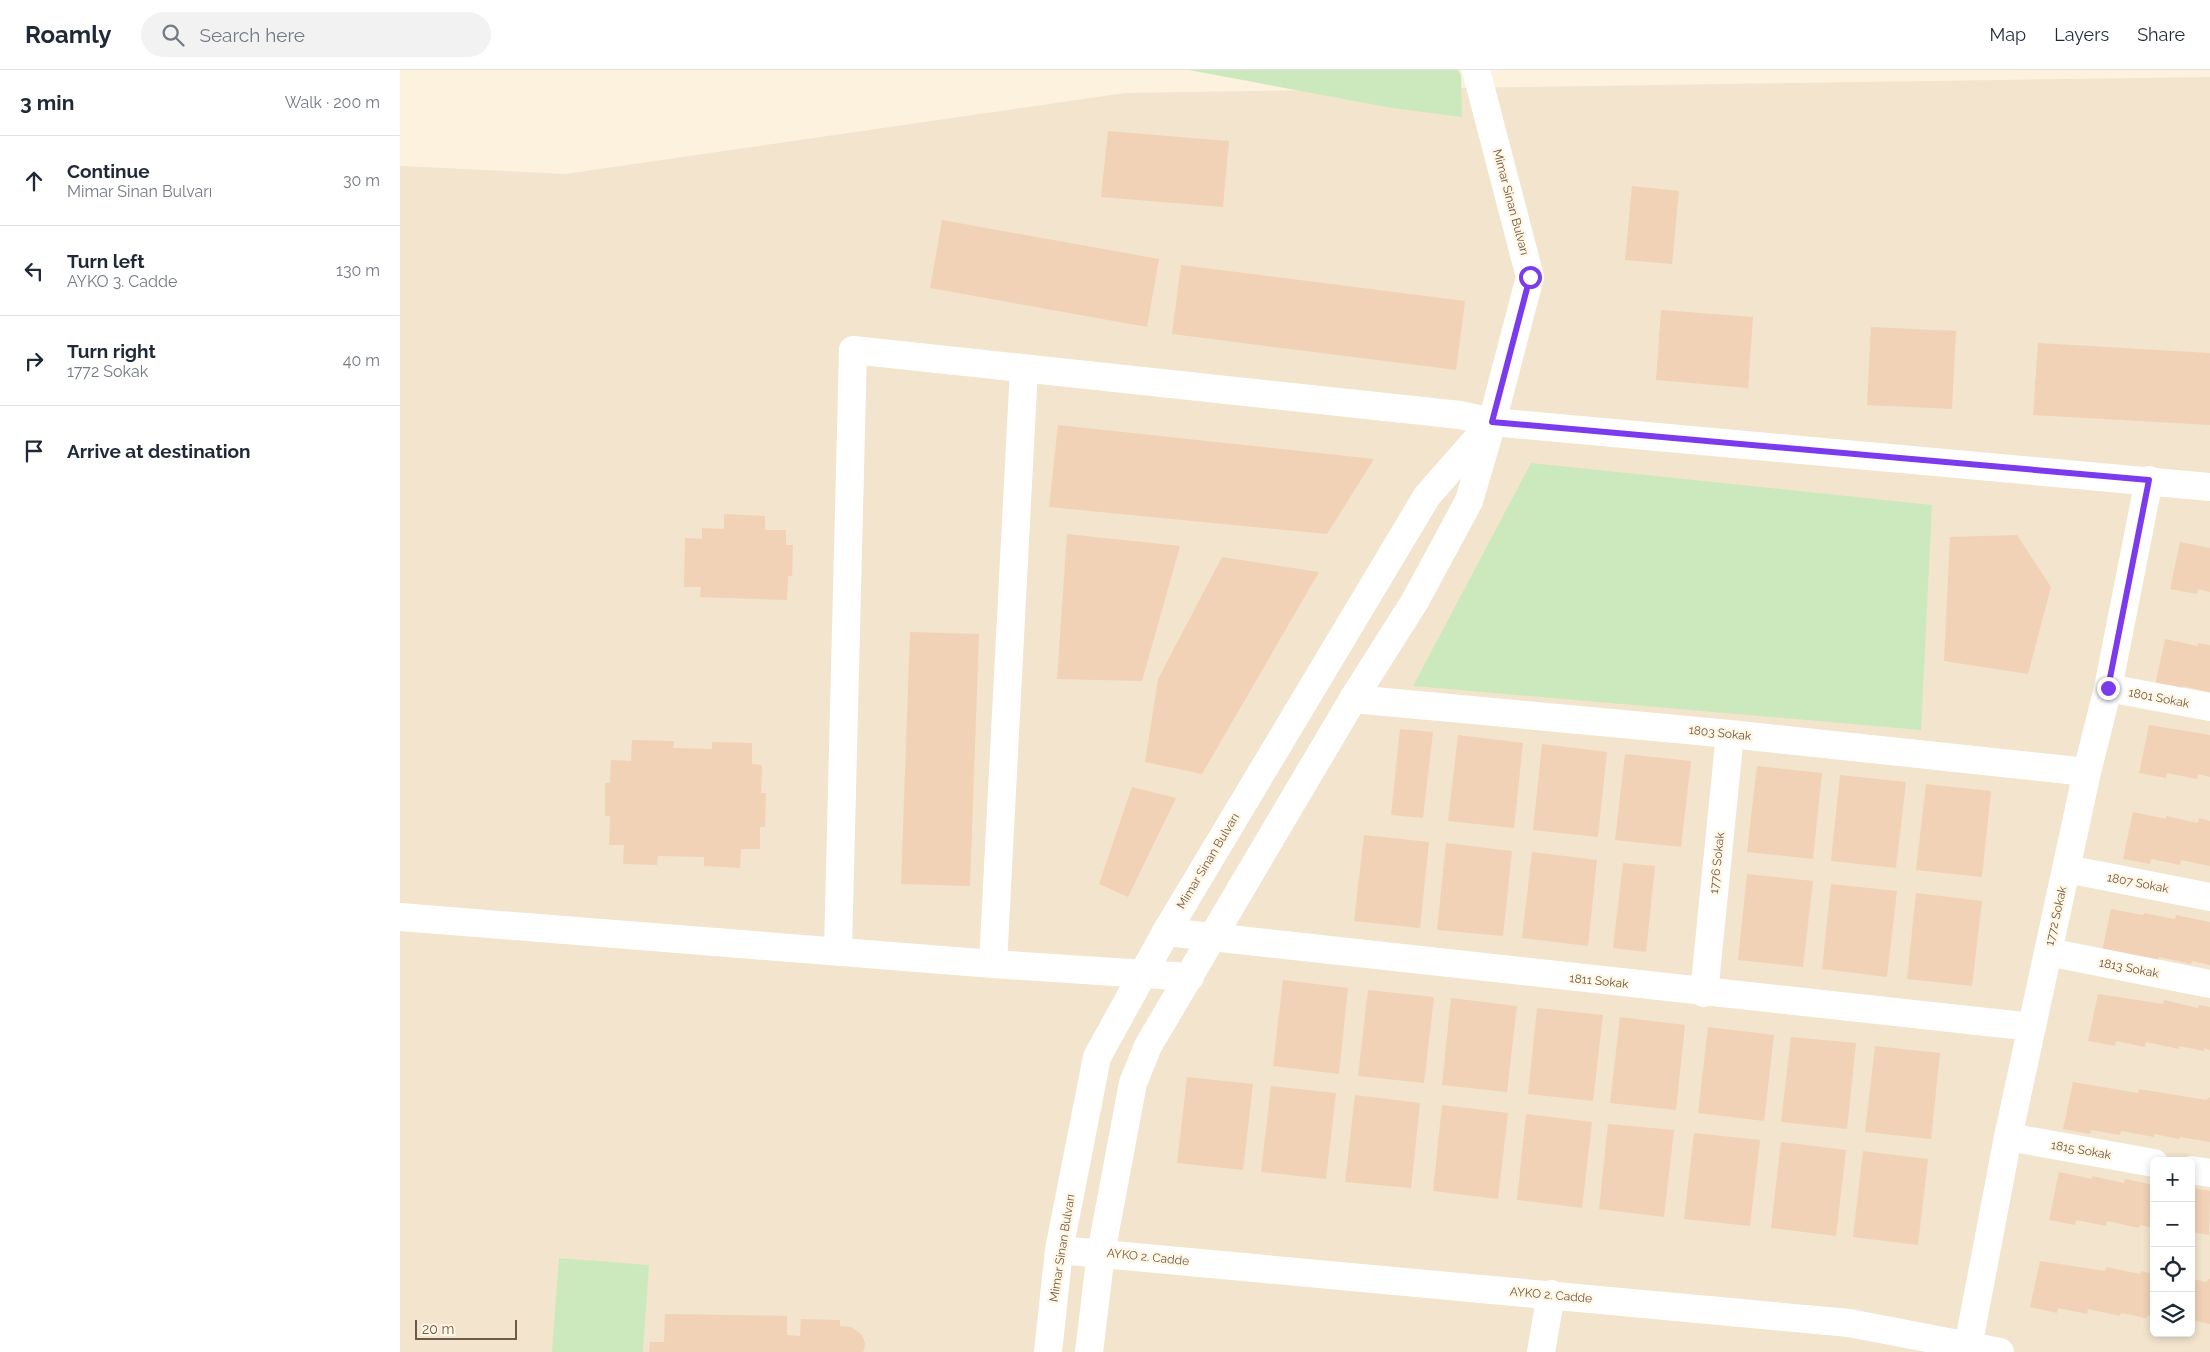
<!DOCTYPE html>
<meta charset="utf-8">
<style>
body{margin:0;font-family:Raleway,sans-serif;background:#f2f2f3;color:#1f2937}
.controls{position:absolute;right:15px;bottom:15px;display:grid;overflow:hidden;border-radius:8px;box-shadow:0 2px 8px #0003}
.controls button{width:45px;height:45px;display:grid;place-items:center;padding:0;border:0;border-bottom:1px solid #e0e1e3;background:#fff;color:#1f2937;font:25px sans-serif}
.scale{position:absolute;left:15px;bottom:12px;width:102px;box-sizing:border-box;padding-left:5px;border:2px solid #715947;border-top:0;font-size:14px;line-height:18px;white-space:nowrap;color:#715947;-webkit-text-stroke:4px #fff6e4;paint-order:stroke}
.stop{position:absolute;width:15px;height:15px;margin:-11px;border:4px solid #7c3aed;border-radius:50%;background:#fff}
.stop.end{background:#7c3aed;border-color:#fff;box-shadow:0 1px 5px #0008}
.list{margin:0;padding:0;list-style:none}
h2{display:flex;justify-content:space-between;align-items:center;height:65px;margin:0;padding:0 20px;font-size:21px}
h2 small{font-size:16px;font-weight:400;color:#747a83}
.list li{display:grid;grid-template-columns:32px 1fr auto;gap:15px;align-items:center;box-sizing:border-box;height:90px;padding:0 20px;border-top:1px solid #e0e1e3}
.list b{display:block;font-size:19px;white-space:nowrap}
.list p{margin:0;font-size:16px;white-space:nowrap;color:#747a83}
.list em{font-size:16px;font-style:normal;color:#747a83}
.icon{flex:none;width:28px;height:28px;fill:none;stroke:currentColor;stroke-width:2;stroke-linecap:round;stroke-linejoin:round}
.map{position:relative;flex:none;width:1810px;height:1282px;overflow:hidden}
header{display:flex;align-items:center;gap:30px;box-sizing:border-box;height:70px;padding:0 25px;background:#fff;border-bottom:1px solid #e0e1e3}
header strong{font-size:24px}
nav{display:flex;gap:28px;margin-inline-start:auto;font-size:18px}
.search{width:350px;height:45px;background:#f2f2f3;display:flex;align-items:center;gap:12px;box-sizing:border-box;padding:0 18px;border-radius:28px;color:#747a83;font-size:19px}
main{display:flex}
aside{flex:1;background:#fff}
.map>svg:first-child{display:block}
.residential{fill:#f3e4cd;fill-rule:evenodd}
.green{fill:#cce9bd}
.building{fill:#f1d2b6}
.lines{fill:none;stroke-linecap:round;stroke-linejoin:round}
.minor{stroke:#fff;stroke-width:28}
.tertiary{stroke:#fff;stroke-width:28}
.route{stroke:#7c3aed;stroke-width:6}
.labels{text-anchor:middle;stroke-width:4.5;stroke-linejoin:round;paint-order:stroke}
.street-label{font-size:12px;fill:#715947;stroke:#fff6e4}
</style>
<header>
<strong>Roamly</strong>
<div class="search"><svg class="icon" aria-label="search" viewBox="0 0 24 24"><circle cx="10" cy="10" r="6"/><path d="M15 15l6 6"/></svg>Search here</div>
<nav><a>Map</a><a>Layers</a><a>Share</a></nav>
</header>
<main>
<aside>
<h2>3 min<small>Walk · 200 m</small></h2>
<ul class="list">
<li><svg class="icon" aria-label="ahead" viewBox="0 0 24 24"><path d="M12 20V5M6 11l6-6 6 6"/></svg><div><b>Continue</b><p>Mimar Sinan Bulvarı</p></div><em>30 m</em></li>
<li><svg class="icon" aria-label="left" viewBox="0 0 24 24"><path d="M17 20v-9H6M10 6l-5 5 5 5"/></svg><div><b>Turn left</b><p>AYKO 3. Cadde</p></div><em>130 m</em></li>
<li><svg class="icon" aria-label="right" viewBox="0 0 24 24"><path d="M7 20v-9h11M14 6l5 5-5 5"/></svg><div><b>Turn right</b><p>1772 Sokak</p></div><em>40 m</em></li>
<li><svg class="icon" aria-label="arrive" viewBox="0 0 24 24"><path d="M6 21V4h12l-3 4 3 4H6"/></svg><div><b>Arrive at destination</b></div></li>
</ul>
</aside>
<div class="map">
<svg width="1810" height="1282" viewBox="0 0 1810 1282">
<rect width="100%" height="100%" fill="#fcf2de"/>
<path class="residential" d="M1810 7V1282H0V96L165 104 725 23ZM1754 1091H1791V1263H1754Z"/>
<path class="green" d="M789 0H1058L1061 5 1062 47 992 38Z
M1131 393 1532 435 1521 660 1013 616Z
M159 1188 249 1195 243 1282H152Z"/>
<path class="building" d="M708 61 829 71 823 137 701 127Z
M1232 116 1279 121 1272 194 1225 190Z
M542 150 759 189 747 257 530 218Z
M781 195 1065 231 1056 300 772 264Z
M1261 240 1353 247 1348 318 1256 310Z
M1471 257 1556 261 1552 339 1467 335Z
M1638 273 1810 283V355L1633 345Z
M658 355 974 389 927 464 649 437Z
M324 444 365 446V460H386V475H393L392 506H388L387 530 300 527 301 517H284L285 468 302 469V458L324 459Z
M667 464 780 476 742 611 657 609Z
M1617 465 1651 517 1628 604 1544 591 1550 467Z
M1780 472 1810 478V522L1798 519 1797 524 1770 519Z
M822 487 919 502 802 704 745 692 758 609Z
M510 562 579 564 570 816 501 814Z
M1765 569 1798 576V573L1810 575V622L1783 616 1782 621 1755 616Z
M1749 655 1810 665V707L1798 704 1797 709 1767 703 1766 708 1739 703Z
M1000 659 1033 662 1023 748 991 745Z
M1058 665 1123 673 1114 758 1048 751Z
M232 670 274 671 273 678 312 679V672L352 673V694L362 695 361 723H366L365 757H360V779H341L340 798 304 796V787L258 786 257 795 223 794 224 775H209L210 746H205V713H210L211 690 231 691Z
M1142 674 1207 682 1198 767 1133 760Z
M1225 684 1291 691 1281 777 1215 770Z
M1357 696 1422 703 1413 789 1347 782Z
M1440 705 1506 712 1496 798 1431 791Z
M1526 714 1591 721 1582 807 1516 800Z
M732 717 776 728 728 827 699 814Z
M1733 742 1766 749V746L1798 753 1799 748 1810 751V796L1781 790 1780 795 1751 789 1750 794 1723 789Z
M964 765 1029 772 1020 858 954 851Z
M1046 773 1112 781 1103 866 1037 860Z
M1132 782 1197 790 1188 876 1122 868Z
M1223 793 1255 796 1246 882 1213 878Z
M1347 804 1413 811 1403 897 1338 890Z
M1431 814 1497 821 1487 907 1422 899Z
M1516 823 1582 831 1572 916 1507 909Z
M1711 839 1743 845 1744 843 1775 849 1776 845 1810 852V895L1792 891 1791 894 1759 887 1758 892 1701 886Z
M883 910 948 918 939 1004 873 996Z
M968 920 1034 927 1024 1013 958 1006Z
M1698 924 1763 934 1764 930 1798 938 1799 935 1810 937V980L1804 978V981L1779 976V979L1746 972 1745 977 1716 971 1715 976 1688 971Z
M1051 928 1117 936 1107 1022 1042 1015Z
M1137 938 1203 945 1193 1031 1128 1024Z
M1220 947 1285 955 1276 1040 1210 1033Z
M1308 957 1374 965 1364 1051 1298 1043Z
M1391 967 1456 973 1447 1059 1381 1052Z
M1475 976 1540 983 1531 1069 1465 1062Z
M787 1007 853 1014 843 1100 777 1093Z
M1673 1012 1738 1023 1739 1019 1807 1030 1808 1027 1810 1028V1072L1780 1067 1779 1069 1754 1064V1067L1721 1061 1720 1065 1691 1060 1690 1064 1663 1059Z
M871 1016 936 1023 926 1109 861 1102Z
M955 1025 1020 1033 1011 1118 945 1112Z
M1042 1035 1108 1043 1098 1129 1033 1121Z
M1126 1044 1192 1052 1182 1138 1117 1130Z
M1208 1054 1274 1060 1264 1147 1199 1139Z
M1294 1063 1360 1070 1350 1156 1284 1149Z
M1381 1072 1446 1080 1436 1166 1371 1158Z
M1463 1081 1528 1089 1518 1175 1453 1167Z
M1659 1102 1692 1109V1106L1724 1113 1725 1109 1754 1115V1158L1740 1155 1739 1158 1707 1151 1706 1156 1676 1150 1675 1155 1649 1150Z
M1794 1118 1810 1121 1809 1165 1791 1162V1120Z
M1640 1191 1705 1201 1706 1197 1740 1204 1741 1201 1754 1204V1247L1747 1245 1746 1248 1721 1243 1720 1246 1688 1239 1687 1244 1658 1238 1657 1243 1630 1237Z
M1791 1209 1807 1212 1808 1209H1810V1254L1791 1250Z
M265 1244 387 1246V1265L400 1266 401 1249 440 1250V1256L451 1257 462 1265 465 1273 464 1280 463 1282H249L250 1272H264Z"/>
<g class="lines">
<path class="minor" d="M1708 618 1810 637
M953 629 1330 664 1687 702
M1667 799 1810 827
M0 847 593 894 790 907
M766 862 1632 957
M438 880 453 280 1060 345 1092 352 1130 207 1076 0
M1648 882 1810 914
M593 894 624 298
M1304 923 1330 664
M1608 1067 1754 1093
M1791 1100 1810 1103
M1141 1282 1151 1224
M1567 1282 1608 1067 1687 702 1708 618 1749 410"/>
<path class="tertiary" d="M1092 352 1810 417
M659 1180 1449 1253 1600 1282
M648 1282 659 1180 697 987 766 862 1027 426 1092 352
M689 1282 701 1183 733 1013 748 976 953 629 1015 531 1069 431 1089 363"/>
</g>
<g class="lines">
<path class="route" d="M1130 207 1092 352 1749 410 1708 618"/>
</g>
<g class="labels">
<g class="street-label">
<text transform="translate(1111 132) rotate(75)" y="4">Mimar Sinan Bulvarı</text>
<text transform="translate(1759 628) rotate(11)" y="4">1801 Sokak</text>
<text transform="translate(1320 663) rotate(6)" y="4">1803 Sokak</text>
<text transform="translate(808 791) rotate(-59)" y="4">Mimar Sinan Bulvarı</text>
<text transform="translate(1317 793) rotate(-84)" y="4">1776 Sokak</text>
<text transform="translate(1738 813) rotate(11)" y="4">1807 Sokak</text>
<text transform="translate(1656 846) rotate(-77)" y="4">1772 Sokak</text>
<text transform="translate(1729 898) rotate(11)" y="4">1813 Sokak</text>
<text transform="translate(1199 911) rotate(6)" y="4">1811 Sokak</text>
<text transform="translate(1681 1080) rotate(10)" y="4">1815 Sokak</text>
<text transform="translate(662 1178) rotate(-81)" y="4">Mimar Sinan Bulvarı</text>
<text transform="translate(748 1187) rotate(6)" y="4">AYKO 2. Cadde</text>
<text transform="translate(1151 1225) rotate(5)" y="4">AYKO 2. Cadde</text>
</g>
</g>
</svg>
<div class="controls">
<button>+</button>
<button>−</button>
<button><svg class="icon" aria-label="locate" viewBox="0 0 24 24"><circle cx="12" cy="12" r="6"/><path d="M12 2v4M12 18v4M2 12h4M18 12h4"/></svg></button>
<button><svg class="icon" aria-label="layers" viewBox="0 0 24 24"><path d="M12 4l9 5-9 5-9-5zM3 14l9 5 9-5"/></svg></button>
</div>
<div class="scale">20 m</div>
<div class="stop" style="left:1130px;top:207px"></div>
<div class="stop end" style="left:1708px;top:618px"></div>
</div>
</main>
